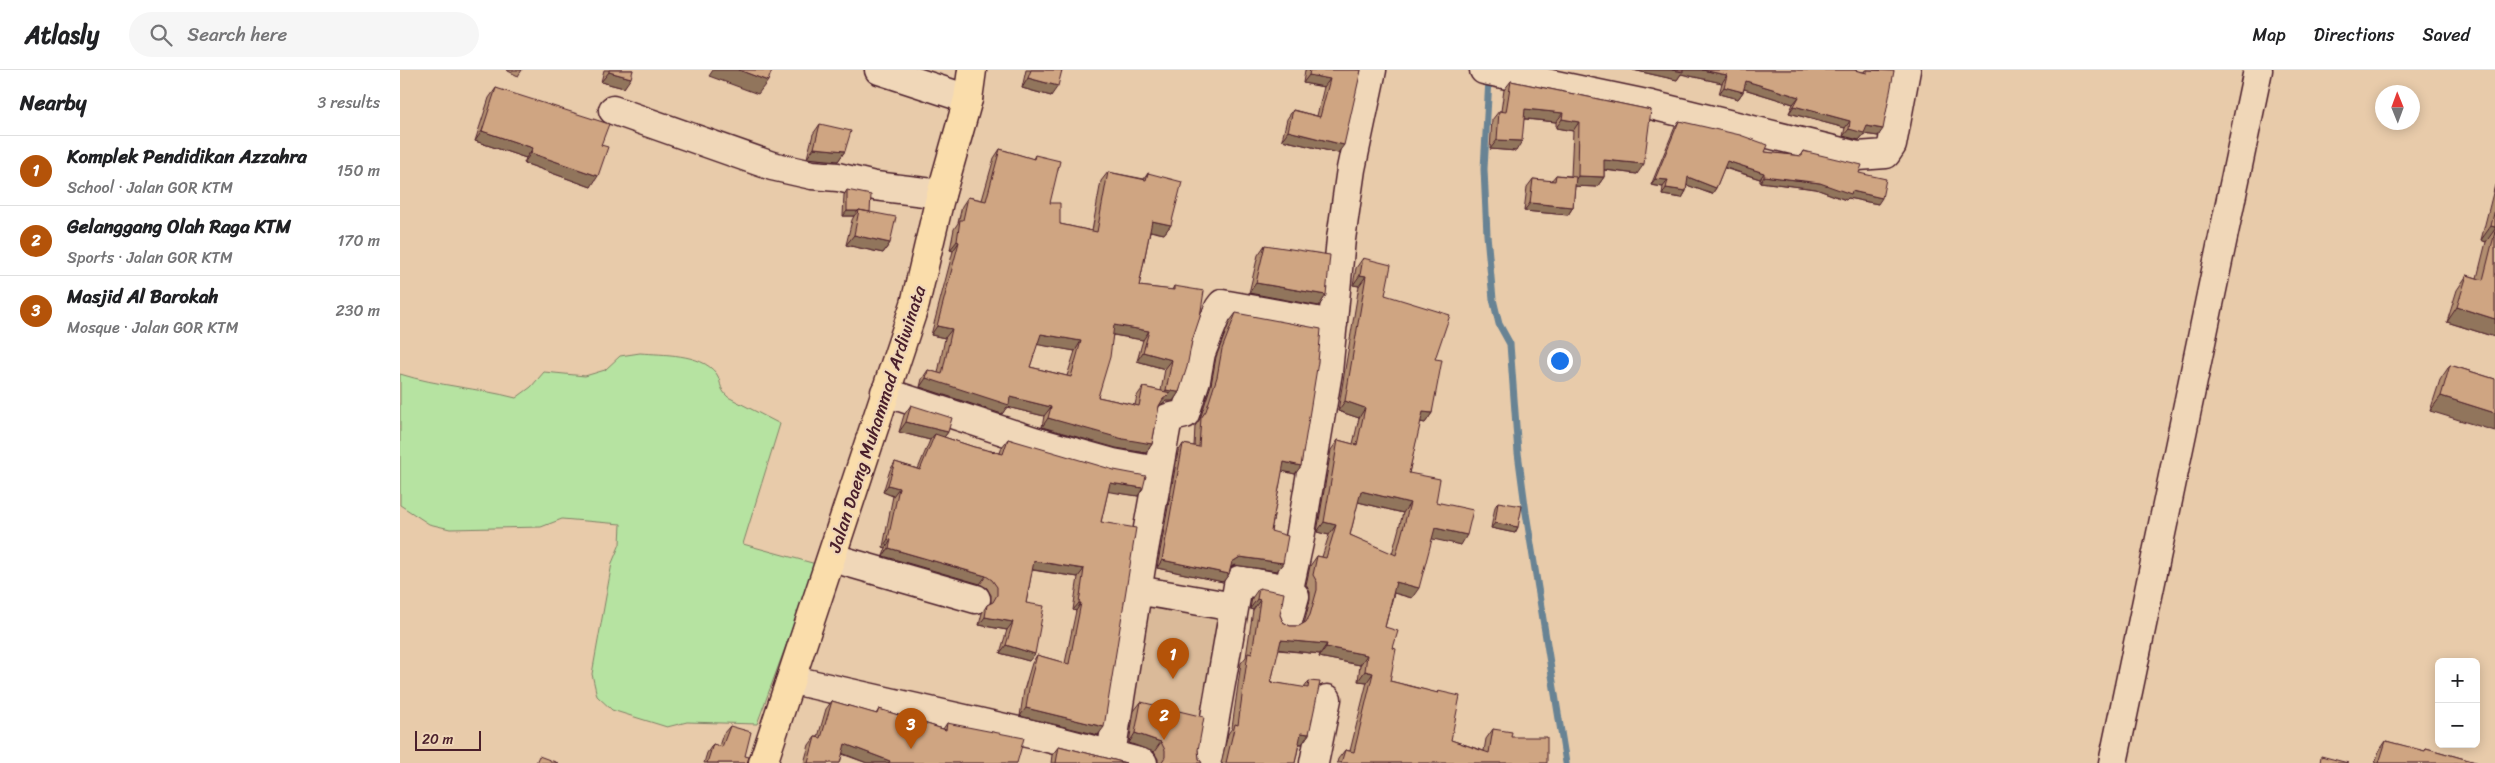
<!DOCTYPE html>
<meta charset="utf-8">
<style>
body{margin:0;font-family:Sriracha,sans-serif;background:#f6f6f6;color:#202124}
.controls{position:absolute;right:15px;bottom:15px;display:grid;overflow:hidden;border-radius:8px;box-shadow:0 2px 12px #0003}
.controls button{width:45px;height:45px;display:grid;place-items:center;padding:0;border:0;border-bottom:1px solid #e0e0e0;background:#fff;color:#202124;font:25px sans-serif}
.compass{position:absolute;left:1975px;top:15px;width:45px;height:45px;border-radius:50%;background:#fff;box-shadow:0 2px 12px #0003;rotate:359deg}
.scale{position:absolute;left:15px;bottom:12px;width:66px;box-sizing:border-box;padding-left:5px;border:2px solid #4a1f2b;border-top:0;font-size:14px;line-height:18px;white-space:nowrap;color:#4a1f2b;-webkit-text-stroke:4px #f0d7b8;paint-order:stroke}
.you{position:absolute;left:1159px;top:290px;width:18px;height:18px;margin:-12px;border:4px solid #fff;border-radius:50%;background:#1a73e8;box-shadow:0 0 0 8px #1a73e833}
.badge{display:grid;place-items:center;width:32px;height:32px;border-radius:50%;background:#b45309;color:#fff;font-size:16px;font-weight:700}
.pin{position:absolute;translate:-50% -41px;filter:drop-shadow(0 1px 2px #0008)}
.pin::after{content:'';position:absolute;top:26px;width:18px;height:15px;background:inherit;clip-path:polygon(0 0,100% 0,50% 100%)}
.list{margin:0;padding:0;list-style:none}
h2{display:flex;justify-content:space-between;align-items:center;height:65px;margin:0;padding:0 20px;font-size:21px}
h2 small{font-size:16px;font-weight:400;color:#757577}
.list li{display:grid;grid-template-columns:32px 1fr auto;gap:15px;align-items:center;box-sizing:border-box;height:70px;padding:0 20px;border-top:1px solid #e0e0e0}
.list b{display:block;font-size:19px;white-space:nowrap}
.list p{margin:0;font-size:16px;white-space:nowrap;color:#757577}
.list em{font-size:16px;font-style:normal;color:#757577}
.icon{flex:none;width:28px;height:28px;fill:none;stroke:currentColor;stroke-width:2;stroke-linecap:round;stroke-linejoin:round}
.map{position:relative;flex:none;width:2095px;height:693px;overflow:hidden}
header{display:flex;align-items:center;gap:30px;box-sizing:border-box;height:70px;padding:0 25px;background:#fff;border-bottom:1px solid #e0e0e0}
header strong{font-size:24px}
nav{display:flex;gap:28px;margin-inline-start:auto;font-size:18px}
.search{width:350px;height:45px;background:#f6f6f6;display:flex;align-items:center;gap:12px;box-sizing:border-box;padding:0 18px;border-radius:28px;color:#757577;font-size:19px}
main{display:flex}
aside{flex:1;background:#fff}
.map>svg:first-child{display:block}
.built{fill:#daba99}
.green{fill:#b6e3a1;stroke:#808166}
.lines{fill:none;stroke-linecap:round;stroke-linejoin:round}
.stream{stroke:#678394;stroke-width:7}
.minor-casing{stroke:#4a1f2b;stroke-width:31}
.major-casing{stroke:#4a1f2b;stroke-width:31}
.minor{stroke:#f0d7b8;stroke-width:28}
.major{stroke:#faddab;stroke-width:28}
.wall{fill:#b28e70;stroke:#4a1f2b;fill-rule:evenodd}
.shaded-wall{fill:#91745b;stroke:#4a1f2b}
.building{fill:#cfa582;stroke:#4a1f2b;fill-rule:evenodd}
.labels{text-anchor:middle;stroke-width:4.5;stroke-linejoin:round;paint-order:stroke}
.street-label{font-size:18px;fill:#4a1f2b;stroke:#f0d7b8}
</style>
<header>
<strong>Atlasly</strong>
<div class="search"><svg class="icon" aria-label="search" viewBox="0 0 24 24"><circle cx="10" cy="10" r="6"/><path d="M15 15l6 6"/></svg>Search here</div>
<nav><a>Map</a><a>Directions</a><a>Saved</a></nav>
</header>
<main>
<aside>
<h2>Nearby<small>3 results</small></h2>
<ul class="list">
<li><span class="badge">1</span><div><b>Komplek Pendidikan Azzahra</b><p>School · Jalan GOR KTM</p></div><em>150 m</em></li>
<li><span class="badge">2</span><div><b>Gelanggang Olah Raga KTM</b><p>Sports · Jalan GOR KTM</p></div><em>170 m</em></li>
<li><span class="badge">3</span><div><b>Masjid Al Barokah</b><p>Mosque · Jalan GOR KTM</p></div><em>230 m</em></li>
</ul>
</aside>
<div class="map">
<svg width="2095" height="693" viewBox="0 0 2095 693">
<rect width="100%" height="100%" fill="#e8cbaa"/>
<filter id="ink" filterUnits="userSpaceOnUse"><feTurbulence type="fractalNoise" baseFrequency=".02" numOctaves="2"/><feDisplacementMap in="SourceGraphic" scale="10" xChannelSelector="R" yChannelSelector="G"/><feConvolveMatrix kernelMatrix="1 2 1 2 8 2 1 2 1" color-interpolation-filters="sRGB"/></filter>
<g filter="url(#ink)">
<path class="built" d="M740 521 830 538 805 693H766L716 681Z"/>
<path class="green" d="M240 283C263 285 300 283 316 303 322 311 318 318 328 327L380 354 343 474 416 494 357 654 287 652 267 657 212 640 197 626 192 604 212 493 220 474 221 454 162 449 141 457 50 459 29 454 0 435V304C38 316 78 318 116 328L131 317 144 302 185 306 205 300 220 286Z"/>
<g class="lines">
<path class="stream" d="M1089 9 1084 99 1087 165 1093 229 1099 254 1110 274 1118 383 1126 443 1166 693"/>
<g class="minor-casing">
<path id="minor" d="M479 0 568 29
M1084 0 1251 35 1458 86 1486 84 1492 75 1506 0
M213 40 372 96 412 105 438 107 475 116 541 124
M485 322 634 371 713 393 757 401
M433 488 576 529
M737 520 834 537
M888 551 895 526 889 519 900 468 928 302 941 169 951 99 972 0
M393 610 640 666 743 693
M711 684 742 491 768 348 785 344 796 310 801 283 819 238 822 234 933 254
M807 693 839 510 889 519
M914 693 927 629
M1713 693 1858 0"/>
</g>
<g class="major-casing">
<path id="major" d="M363 693 515 234 539 132 568 29 572 0"/>
</g>
<use href="#minor" class="minor"/>
<use href="#major" class="major"/>
</g>
<path class="wall" d="M106 0H122L118 6Z
M204 0H233L224 18 201 12Z
M626 0H662L651 26 622 18Z
M905 0H961L938 83 882 70 887 49 893 40 917 46 924 17 903 13Z
M1233 0H1454L1464 2 1465 0H1491L1478 66 1464 64 1459 70 1443 66 1445 58 1389 43 1393 34 1344 19 1343 22 1338 29 1319 24 1322 13 1281 4 1277 10Z
M1111 11 1251 40 1237 104 1204 100V107L1197 117 1175 116 1173 137 1168 145 1124 141 1127 117 1133 109 1151 111 1156 105 1171 106 1173 61 1156 58V52L1124 49 1116 81 1090 79 1092 50 1099 41H1101L1104 20Z
M96 18 201 75 191 117 124 93 126 88 75 71 89 28Z
M1279 51 1365 82 1400 86 1403 81 1459 103 1478 134 1448 128 1446 130 1416 119 1360 112V109L1324 98 1316 118 1312 124 1287 115 1286 121 1282 128 1262 125 1263 117 1251 115 1275 57Z
M420 54 445 81 438 91 407 88 413 64Z
M600 79 633 89 635 85 650 133 660 154 692 161 701 111 708 102 744 109 748 103 771 155 764 164 750 161 739 216 772 220 774 216 792 271 779 322 773 331H766L759 336 752 374 746 383 716 378 642 357 644 346 607 337 602 344 520 317 522 309 528 300 538 303 545 268 531 265 553 181 550 180 554 159 558 153 562 136 568 127 582 130 594 88ZM713 265 743 270 737 291 765 299 761 321 743 317 737 326 735 335 698 327ZM637 274 675 281 667 306 630 297Z
M2095 115V267L2047 252 2057 220 2067 205 2077 208 2086 172 2081 170Z
M447 120 470 142 490 173 483 183 446 175 452 150 454 146H443L444 125Z
M865 175 926 225 919 236 849 223 858 185Z
M963 188 985 225 1035 289 1032 343 1025 353 1020 352 1009 403 1036 432 1061 475 1032 468 1012 528 994 523 985 557 993 578 990 611 1037 623 1038 621 1051 670 1084 681 1086 669 1093 659 1111 667 1147 693H937L938 689 945 680 950 681 967 612 958 611 960 595 919 587 920 584 878 580 871 612 904 618 909 611V664L902 674H899L895 693H821L828 664 832 658 841 593 846 587 853 540 850 539 852 528 859 518 880 545 883 552 890 556H899L904 554 910 530V522L906 515 910 496 917 486 922 487 929 465 917 462 931 380 938 370 953 374 959 348 938 341 959 216 953 215 956 198ZM958 432 1003 443 992 484 950 465Z
M836 243 901 396 895 404 882 401 871 461 883 493 877 501 834 495 831 498 829 504 823 512 757 498 778 382 783 374 794 376 795 356 800 349 811 315 816 287 830 251Z
M2050 295 2095 309 2030 341 2040 310Z
M511 335 548 362 544 367 574 377 600 383 602 377 608 369 743 418 738 426 708 421 701 452 698 665 620 646 624 620 632 593 637 585 665 593 676 541 673 540 678 507 632 500 626 533 629 591 600 583 607 560 579 555 582 543 587 535 591 533V525L587 518 580 514 483 486 486 478 483 477 493 426 483 422 490 400 495 392 518 399 530 370 499 362 504 345Z
M1098 432 1118 457 1115 463 1091 458 1095 437Z
M432 631 476 644 479 639 543 659 547 653 617 693H467L442 684 440 693H404L409 675 415 667H418L426 639Z
M741 632 798 680 799 689 802 693H758V689L754 682 729 673 734 641Z
M330 656 345 686 347 693H304L307 683 313 674 319 676 323 664Z
M1986 671 2023 681 2026 678 2079 693H1975L1979 681Z
M659 676 726 693H651L652 685Z"/>
<path class="shaded-wall" d="M313 0H339L368 11 358 24 309 6Z
M1233 0H1302L1327 5 1322 13 1281 4 1277 10Z
M209 2 231 8 224 18 201 12Z
M909 5 930 9 924 17 903 13Z
M628 8 658 16 651 26 622 18Z
M1346 11 1399 27 1393 34 1341 18Z
M1324 17 1343 22 1338 29 1319 24Z
M1394 36 1450 51 1445 58 1389 43Z
M1125 39 1163 43 1156 52 1118 48Z
M1162 49 1179 52 1173 61 1156 58Z
M1467 56 1483 59 1478 66 1464 64 1459 70 1443 66 1449 59Z
M82 61 133 78 126 88 75 71Z
M888 61 944 75 938 83 882 70Z
M1097 70 1122 71 1116 81 1090 79Z
M414 78 445 81 438 91 407 88Z
M131 83 198 106 191 117 124 93Z
M1204 90 1244 94 1237 104 1198 99Z
M1327 91 1364 103 1360 109 1323 97Z
M1178 106 1204 107 1197 117 1171 116Z
M1364 106 1420 113 1452 121 1482 128 1478 134 1448 128 1446 130 1416 119 1360 112Z
M1288 107 1316 118 1312 124 1284 114Z
M1255 109 1268 110 1263 117 1251 115Z
M1266 118 1286 121 1282 128 1262 125Z
M1130 133 1173 137 1168 145 1124 141Z
M447 141H458L454 146H443Z
M752 151 771 155 764 164 746 160Z
M2091 156 2095 157V159L2086 172 2081 170Z
M454 165 490 173 483 183 446 175Z
M557 171 559 172 553 181 550 180Z
M960 205 966 206 959 216 953 215Z
M856 213 926 225 919 236 849 223Z
M2057 237 2095 249V267L2047 252Z
M714 255 749 261 743 270 708 264Z
M537 256 552 259 545 268 531 265Z
M641 264 681 271 675 281 634 274Z
M743 282 772 290 765 299 737 291Z
M526 308 610 327 651 337 644 346 607 337 602 344 520 317Z
M766 320 779 322 773 331H766L756 338 759 330Z
M2041 326 2095 343V361L2030 341Z
M945 331 965 338 959 348 938 341Z
M1023 342 1032 343 1025 353 1016 351Z
M648 348 752 374 746 383 716 378 642 357Z
M506 352 548 362 540 373 535 364 530 370 499 362Z
M884 392 901 396 895 404 878 400Z
M710 413 743 418 738 426 704 421Z
M488 415 499 418 493 426 483 422Z
M961 421 1010 433 1003 443 954 431Z
M924 452 936 455 929 465 917 462Z
M1095 453 1118 457 1115 463 1091 458Z
M1035 458 1067 465 1061 475 1028 468Z
M488 469 491 470 486 478 483 477Z
M489 478 586 506 580 514 483 486Z
M840 487 883 493 877 501 834 495 827 500 832 492Z
M762 490 829 504 823 512 757 498Z
M634 491 684 499 678 507 628 499Z
M996 512 1019 518 1012 528 990 522Z
M857 529 860 530 853 540 850 539Z
M679 533H681L676 541 673 540Z
M585 547 613 552 607 560 579 555Z
M881 570 927 574 920 584 874 579Z
M606 575 635 584 629 591 600 583Z
M926 577 967 585 960 595 919 587Z
M965 601 973 603 967 612 958 611Z
M626 638 704 657 698 665 620 646Z
M735 663 761 672 754 682 729 673Z
M901 663 909 664 902 674 894 673Z
M445 674 490 691 488 693H467L439 682Z"/>
<path class="building" d="M209 0H233L231 8 209 2Z
M339 0H372L368 11Z
M631 0H662L658 16 628 8Z
M910 0H961L944 75 888 61 893 40 920 47 930 9 909 5Z
M1272 0H1283V2Z
M1302 0H1454L1467 3V0L1494 1 1483 59 1467 56 1464 63 1449 59 1450 51 1394 36 1399 27 1346 11 1343 22 1324 17 1327 5Z
M1111 11 1251 40 1244 94 1204 90V107L1178 106 1179 52 1162 49 1163 43 1125 39 1122 71 1097 70 1099 41 1106 42Z
M96 18 209 54 201 75 208 77 198 106 131 83 133 78 82 61Z
M1279 51 1340 65 1368 75 1365 82 1402 86 1403 81 1462 95 1459 103 1486 109 1482 128 1452 121 1451 124 1420 113 1364 106V103L1327 91 1316 118 1288 107 1286 121 1266 118 1268 110 1255 109Z
M420 54 451 61 445 81 414 78Z
M600 79 634 89 635 85 660 91 650 133H660V154L697 162 708 102 746 110 748 103 782 112 771 155 752 151 739 216 774 220V216L804 221 800 247 792 271 787 297 779 322H777L766 320 772 290 743 282 749 261 714 255 710 287 698 327 739 336 743 317 771 323 763 329 759 336 752 374 723 369 648 348 651 337 610 327 609 335 526 308 528 300 542 304 552 259 537 256 559 172 557 171 560 150H563L568 127 586 131ZM641 264 681 271 671 307 630 297Z
M1156 105 1176 107 1173 137 1130 133 1133 109 1155 111Z
M447 120 471 125 470 142 459 140 458 141H447Z
M2095 139V157L2091 156Z
M459 140 496 147 490 173 454 165Z
M2095 162V249L2057 237 2067 205 2083 210Z
M865 175 930 185 926 225 856 213Z
M963 188 991 195 985 225 1050 245 1035 289 1042 290 1032 343 1023 342 1009 403 1040 409 1036 432 1073 440 1067 465 1035 458 1019 518 996 512 985 557 998 561 993 578 996 579 990 611 1038 623V621L1060 626 1051 670 1089 683 1093 659 1112 662 1111 667H1147V693H941L945 680 954 682 973 603 965 601 967 585 926 577 927 574 881 570 871 612 908 618 909 611 920 612 909 664 901 663 895 693H826L835 654 838 655 848 583 852 584 860 530 857 529 859 518 884 523 880 545 883 552 890 556H899L906 552 910 545 917 520V512L913 505 917 486 926 488 936 455 924 452 938 370 957 375 965 338 945 331 966 206 960 205ZM961 421 1010 433 996 485 950 465Z
M836 243 921 259 918 292 901 396 884 392 871 461 888 466 883 493 840 487 832 492 829 504 762 490 783 374 799 377 801 348 806 341 817 307 822 279Z
M2050 295 2095 309V343L2041 326Z
M511 335 552 348 548 362 506 352Z
M535 364 574 377 603 384 608 369 714 400 746 406 743 418 710 413 701 452 736 458 704 657 626 638 630 612 637 585 669 594 681 533H679L684 499 634 491 626 533 644 536 635 584 606 575 613 552 585 547 587 535 593 532 597 525V517L592 510 586 506 489 478 491 470 488 469 499 418 488 415 495 392 520 400Z
M1098 432 1122 436 1118 457 1095 453Z
M432 631 477 644 479 639 546 660 547 653 624 668 617 693H489L490 691 445 674 440 693H408L415 667 421 668Z
M741 632 804 647 798 680 799 689 802 693H761L765 687V680L761 672 735 663Z
M330 656 351 662 345 686 349 687 347 693H307L313 674 322 677Z
M1986 671 2025 681 2026 678 2079 693H1979Z
M659 676 726 693H656Z
M139 686 158 693H136Z
M1921 686 1948 693H1920Z"/>
</g>
<g class="labels">
<g class="street-label">
<text transform="translate(477 349) rotate(-72)" y="6">Jalan Daeng Muhammad Ardiwinata</text>
</g>
</g>
</svg>
<div class="controls">
<button>+</button>
<button>−</button>
</div>
<svg class="compass" viewBox="-18 -18 36 36"><path d="M0-13l5 13h-10z" fill="#e53935"/><path d="M0 13l5-13h-10z" fill="#757577"/></svg>
<div class="scale">20 m</div>
<div class="you"></div>
<div class="pin badge" style="left:773px;top:609px">1</div>
<div class="pin badge" style="left:764px;top:670px">2</div>
<div class="pin badge" style="left:511px;top:679px">3</div>
</div>
</main>
